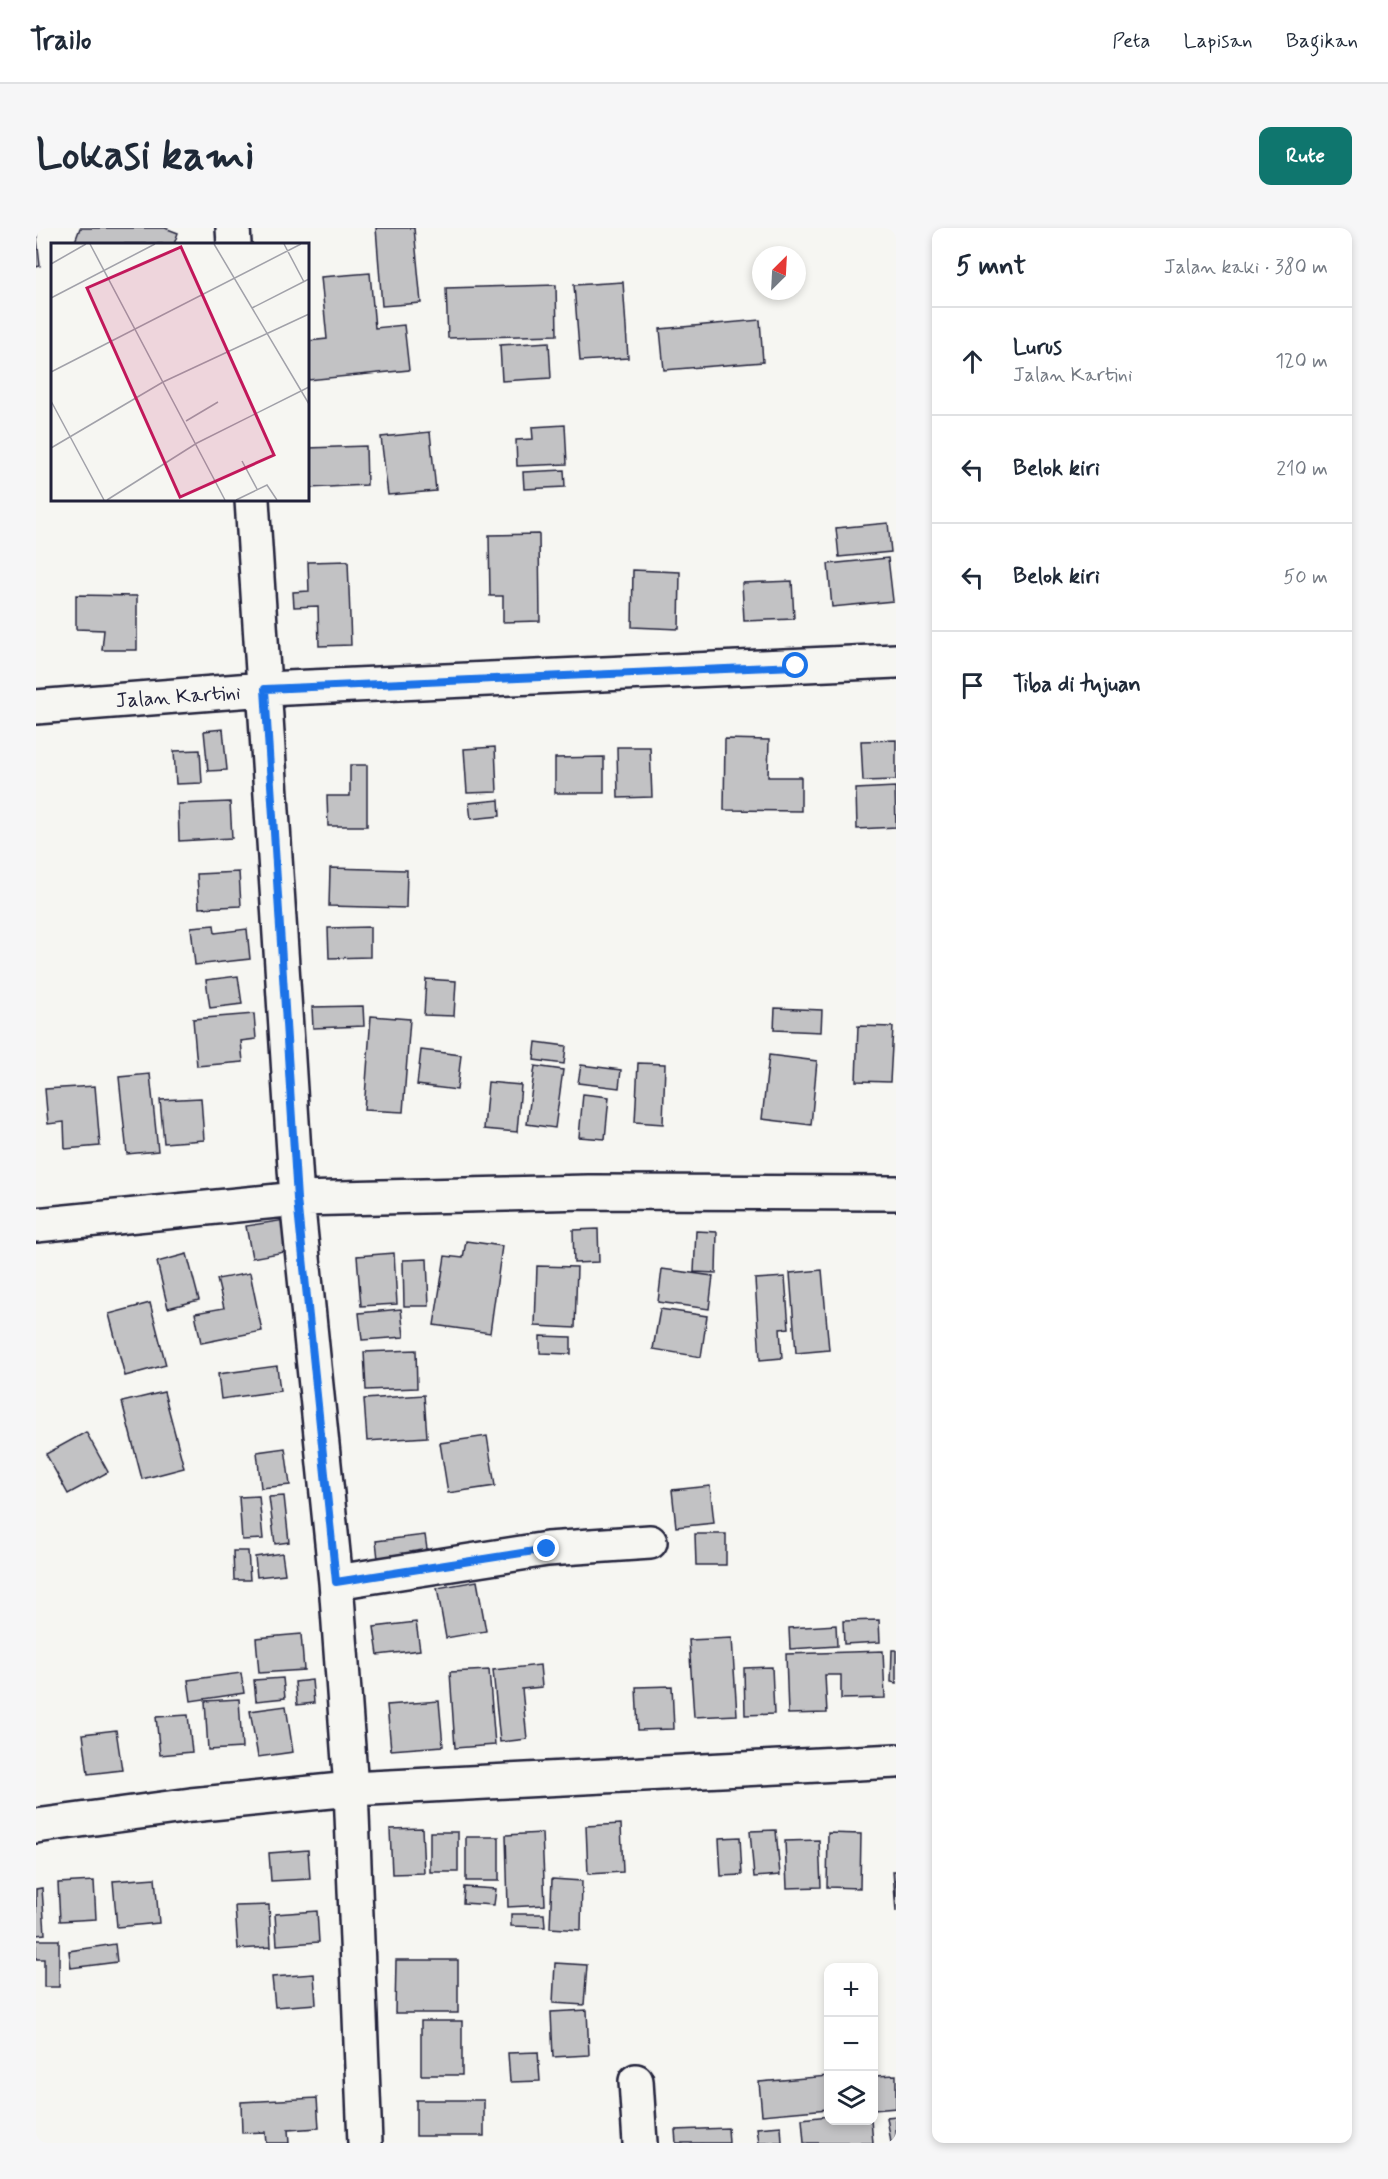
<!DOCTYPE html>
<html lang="id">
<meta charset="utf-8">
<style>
body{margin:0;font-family:Mynerve,sans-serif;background:#f6f6f7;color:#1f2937}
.controls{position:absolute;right:18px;bottom:18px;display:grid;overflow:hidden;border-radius:12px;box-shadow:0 3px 9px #0003}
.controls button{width:54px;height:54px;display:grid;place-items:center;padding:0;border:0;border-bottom:2px solid #e0e1e3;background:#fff;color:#1f2937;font:30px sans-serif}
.compass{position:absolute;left:716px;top:18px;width:54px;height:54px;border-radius:50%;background:#fff;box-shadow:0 3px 9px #0003;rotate:24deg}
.stop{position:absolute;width:18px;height:18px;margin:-14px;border:4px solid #1a73e8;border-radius:50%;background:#fff}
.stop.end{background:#1a73e8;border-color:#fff;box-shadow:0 2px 6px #0008}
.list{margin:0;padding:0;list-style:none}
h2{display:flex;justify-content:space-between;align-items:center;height:78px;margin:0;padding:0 24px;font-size:26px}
h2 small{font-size:20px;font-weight:400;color:#747a83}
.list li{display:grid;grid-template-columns:39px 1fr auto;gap:18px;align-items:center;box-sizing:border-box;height:108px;padding:0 24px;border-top:2px solid #e0e1e3}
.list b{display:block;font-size:22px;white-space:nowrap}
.list p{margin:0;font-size:20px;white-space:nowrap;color:#747a83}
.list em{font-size:20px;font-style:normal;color:#747a83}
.icon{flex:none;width:33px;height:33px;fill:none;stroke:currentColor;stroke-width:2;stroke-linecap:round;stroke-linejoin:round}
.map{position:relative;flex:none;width:860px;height:1915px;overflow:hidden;border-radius:12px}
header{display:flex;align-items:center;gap:36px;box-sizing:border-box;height:84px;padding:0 30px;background:#fff;border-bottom:2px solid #e0e1e3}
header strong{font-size:28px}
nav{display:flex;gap:33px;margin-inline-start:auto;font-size:21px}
.intro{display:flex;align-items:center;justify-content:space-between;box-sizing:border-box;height:144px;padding:0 36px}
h1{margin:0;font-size:42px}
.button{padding:15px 27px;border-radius:12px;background:#0f766e;color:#fff;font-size:21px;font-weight:700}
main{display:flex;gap:36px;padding:0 36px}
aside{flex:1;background:#fff;border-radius:12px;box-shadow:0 3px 9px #0003}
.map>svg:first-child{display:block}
.building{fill:#c2c2c4;stroke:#22223b;stroke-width:1.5}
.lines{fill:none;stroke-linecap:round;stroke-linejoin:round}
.street-casing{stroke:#22223b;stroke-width:38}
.street{stroke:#f6f6f2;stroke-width:33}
.route{stroke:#1a73e8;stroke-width:8}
.labels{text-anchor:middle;stroke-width:6;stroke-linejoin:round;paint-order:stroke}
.street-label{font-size:21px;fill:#22223b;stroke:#f6f6f2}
.inset-road{fill:none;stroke:#a1a1a9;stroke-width:1.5}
.view{fill:#c2185b;fill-opacity:0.15;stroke:#c2185b;stroke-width:3}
.inset-edge{fill:none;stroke:#22223b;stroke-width:3}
</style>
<header>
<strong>Trailo</strong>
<nav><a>Peta</a><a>Lapisan</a><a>Bagikan</a></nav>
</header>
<div class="intro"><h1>Lokasi kami</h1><a class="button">Rute</a></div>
<main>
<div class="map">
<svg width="860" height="1915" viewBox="0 0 860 1915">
<rect width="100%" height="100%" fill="#f6f6f2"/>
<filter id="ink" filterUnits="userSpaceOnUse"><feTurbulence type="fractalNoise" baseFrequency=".0167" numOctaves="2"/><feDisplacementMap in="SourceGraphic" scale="12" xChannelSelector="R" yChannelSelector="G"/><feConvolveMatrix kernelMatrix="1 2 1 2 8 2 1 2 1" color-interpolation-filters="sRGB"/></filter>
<g filter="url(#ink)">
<path class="building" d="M44 0H129L142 5 138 16H38Z
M340 0H378L385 75 346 78Z
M0 1 4 38 0 39Z
M334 45 339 100 368 97 373 142 272 152V113L291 111 285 49Z
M587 54 592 130 544 133 538 57Z
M520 57 521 107 412 110 410 60Z
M724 92 727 134 628 142 624 101Z
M513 114 515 150 466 153 464 117Z
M529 197 531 236 481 238 480 212 497 211 496 199Z
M394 204 400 263 352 267 345 209Z
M330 218 331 257 273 260 272 220Z
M528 242 529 259 488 261 487 244Z
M852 295 855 324 803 329 800 300Z
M503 306 504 393 467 394V368H454L453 307Z
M852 330 857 373 796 379 792 336Z
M312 333 315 417 283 418 282 378 258 379 257 364 273 363 272 334Z
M597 342 644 344 643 401 596 399Z
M756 353 758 391 708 393 706 355Z
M40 367 101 368V422H66L68 402 40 401Z
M187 501 191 542 172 543 168 503Z
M689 511 733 512 732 549H765V583L688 582Z
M860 512V552L827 553 825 513Z
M459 519 461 564 431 565 428 521Z
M581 519H614L616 569 582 570Z
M164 522 166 555 140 556 138 523Z
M568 529V565H519V530Z
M314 537H331V598H292L291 568H314Z
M859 559 860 599 821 601 820 561Z
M463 572 464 588 435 591 433 575Z
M194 574 196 610 143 613 142 576Z
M294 640 371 642 370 680 293 678Z
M203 644 205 678 163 680 161 646Z
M178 697 179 705 211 701 214 731 159 737 155 699Z
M334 699V729L293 730 292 700Z
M202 748 206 776 174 780 170 752Z
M390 751 420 753 418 788 388 787Z
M327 778 328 798 277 800 276 779Z
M739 780 786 782 785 804 738 802Z
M218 786 220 811 205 813 207 834 161 838 157 791Z
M335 788 374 791 367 884 328 882Z
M822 798 857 799 854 854 820 853Z
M500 814 530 818 528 836 498 832Z
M385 822 425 827 421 862 381 857Z
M733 827 781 833 775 897 726 891Z
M602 835 629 836 627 896 599 894Z
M545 837 585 842 583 860 542 855Z
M499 838 527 842 519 900 491 896Z
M114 846 122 923 91 926 83 849Z
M452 854 485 857 481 904 448 901Z
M59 858 64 918 29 921 28 894 12 896 9 861Z
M547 866 573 869 569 911 543 909Z
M165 870 168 912 128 915 124 872Z
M249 992 254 1023 216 1030 210 998Z
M562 1001 563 1034 538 1035 537 1002Z
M660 1003 681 1004 680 1045 658 1044Z
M430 1013 466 1018 454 1105 398 1097 409 1028 427 1030Z
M358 1025 361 1076 325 1078 321 1028Z
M151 1026 163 1072 132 1080 121 1034Z
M391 1031 393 1078H368L367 1032Z
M501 1038 541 1039 539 1100 499 1098Z
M626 1041 677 1048 673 1081 622 1074Z
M786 1042 793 1122 760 1125 754 1045Z
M214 1045 226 1103 165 1115 159 1085 188 1080 181 1051Z
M749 1049 753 1100 744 1101 746 1130 724 1132 719 1051Z
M114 1075 130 1137 89 1148 73 1086Z
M365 1081 368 1109 326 1112 323 1085Z
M624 1081 671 1088 665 1129 617 1121Z
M504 1108 535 1109V1126L504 1125Z
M380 1122 381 1160 330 1162 328 1124Z
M241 1138 244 1163 185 1171 182 1146Z
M128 1164 148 1240 106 1251 86 1174Z
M388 1167 391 1209 331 1213 328 1171Z
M50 1204 72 1244 32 1266 10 1226Z
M451 1208 459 1258 412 1265 404 1215Z
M249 1220 254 1257 225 1260 221 1224Z
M674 1258 678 1295 640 1299 636 1262Z
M223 1268 227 1311 206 1312 203 1269Z
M248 1268 253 1314 239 1316 233 1269Z
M659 1306H690V1337H660Z
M389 1307 393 1335 343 1340 340 1313Z
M197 1323H212L214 1352H198Z
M246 1325 249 1346 221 1349 219 1329Z
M441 1353 450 1403 410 1410 401 1360Z
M843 1392 844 1414 808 1416 807 1393Z
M380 1394 384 1422 342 1427 338 1399Z
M800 1397 801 1418 754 1421 753 1400Z
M265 1406 268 1442 223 1445 220 1410Z
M696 1410 701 1487 658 1489 653 1412Z
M856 1422H860V1455L855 1454Z
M847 1423 849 1470 805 1471V1447H789L791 1485 752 1486 750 1426Z
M504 1437 506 1459 486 1461 491 1511 464 1514 457 1442Z
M736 1439 738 1486 709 1487 708 1440Z
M453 1442 459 1517 419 1520 414 1444Z
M205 1445 208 1465 155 1473 152 1452Z
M247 1450 249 1470 220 1473 218 1452Z
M276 1452 278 1475 261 1477 259 1454Z
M636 1458 638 1501 602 1502 600 1459Z
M203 1471 206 1520 172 1522 169 1473Z
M403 1473 407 1518 355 1522 351 1477Z
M250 1478 257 1524 222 1529 214 1483Z
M152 1487 156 1524 124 1527 120 1489Z
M80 1502 86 1542 52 1546 47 1506Z
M585 1596 587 1644 552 1646 550 1598Z
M386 1600 388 1645 356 1646 354 1601Z
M740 1602 744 1647 718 1649 714 1603Z
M394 1604H422V1644H394Z
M506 1605 509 1677 472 1679 470 1607Z
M792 1605 825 1606 824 1660 791 1659Z
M430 1609H463V1653H430Z
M704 1609 706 1647 685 1648 683 1610Z
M783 1612 785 1659 751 1660 749 1613Z
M272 1622 274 1651 235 1653 233 1625Z
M857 1643H860V1684Z
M119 1650 123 1695 81 1699 77 1653Z
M516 1651 546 1653 545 1702 514 1700Z
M58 1653 60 1691 24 1693 22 1655Z
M428 1659 460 1661 458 1677 427 1675Z
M6 1660 9 1706 0 1707V1661Z
M233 1677 235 1719 202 1721 199 1678Z
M281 1683 283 1714 241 1717 239 1686Z
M475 1686H508L509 1699 475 1698Z
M0 1712H23V1759H8V1731H0Z
M79 1716 81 1734 35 1740 33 1723Z
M360 1732H422V1785H359Z
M519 1735 551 1737 548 1777 517 1775Z
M278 1746 280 1776 239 1779 236 1749Z
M551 1782 553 1827 517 1829 515 1784Z
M385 1793H426V1847H385Z
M502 1824 504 1853 474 1854 472 1825Z
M860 1847V1880L838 1882V1848Z
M792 1848V1881L726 1887 723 1854Z
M281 1870 283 1900 252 1902 253 1915H230L229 1904 206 1905 205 1874Z
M380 1872H448V1908H380Z
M792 1888V1892H835L837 1915H768L766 1891Z
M860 1888V1915H855L851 1889Z
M745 1898 746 1915H723L721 1900Z
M692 1900 693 1915H640L639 1902Z"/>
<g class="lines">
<g class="street-casing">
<path id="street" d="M197 0 198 16
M216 272 261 971 300 1354 315 1561 329 1915
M0 479 229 461 860 433
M0 997 261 971 553 964 860 965
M300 1354 511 1321 614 1314
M0 1598 155 1577 315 1561 860 1533
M600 1853 604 1915"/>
</g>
<use href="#street" class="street"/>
</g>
</g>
<g class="lines" filter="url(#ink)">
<path class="route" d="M511 1321 300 1354 261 971 229 461 760 438"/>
</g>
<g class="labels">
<g class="street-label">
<text transform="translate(142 468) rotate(-4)" y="7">Jalan Kartini</text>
</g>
</g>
<g transform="translate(15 15)">
<rect width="258" height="258" fill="#f6f6f2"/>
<path class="inset-road" d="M39 1 174 257M163 1 258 161M233 1 253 39M0 21 35 1M0 55 104 1M201 65 258 36M0 129 250 1M0 158 53 257M135 178 167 159M0 205 112 139 258 71M191 218 206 246M56 257 146 200 258 144M185 257 216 242 226 257"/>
<path class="view" d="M130 4 223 212 129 254 36 45Z"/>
<rect width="258" height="258" class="inset-edge"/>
</g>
</svg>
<div class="controls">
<button>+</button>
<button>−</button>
<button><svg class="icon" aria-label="layers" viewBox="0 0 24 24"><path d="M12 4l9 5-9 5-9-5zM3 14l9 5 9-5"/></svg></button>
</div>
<svg class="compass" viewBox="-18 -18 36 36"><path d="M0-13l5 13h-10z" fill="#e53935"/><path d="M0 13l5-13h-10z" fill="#747a83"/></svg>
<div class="stop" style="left:760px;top:438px"></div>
<div class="stop end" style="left:511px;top:1321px"></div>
</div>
<aside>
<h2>5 mnt<small>Jalan kaki · 380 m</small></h2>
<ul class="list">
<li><svg class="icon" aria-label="ahead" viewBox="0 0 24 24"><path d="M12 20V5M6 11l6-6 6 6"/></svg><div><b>Lurus</b><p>Jalan Kartini</p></div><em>120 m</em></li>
<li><svg class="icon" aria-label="left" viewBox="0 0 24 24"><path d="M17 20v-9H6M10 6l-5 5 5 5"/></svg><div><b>Belok kiri</b></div><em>210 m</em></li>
<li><svg class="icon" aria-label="left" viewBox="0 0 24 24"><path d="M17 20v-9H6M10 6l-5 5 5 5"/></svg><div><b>Belok kiri</b></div><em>50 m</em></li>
<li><svg class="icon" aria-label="arrive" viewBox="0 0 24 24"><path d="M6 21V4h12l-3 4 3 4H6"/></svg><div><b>Tiba di tujuan</b></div></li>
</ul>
</aside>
</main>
